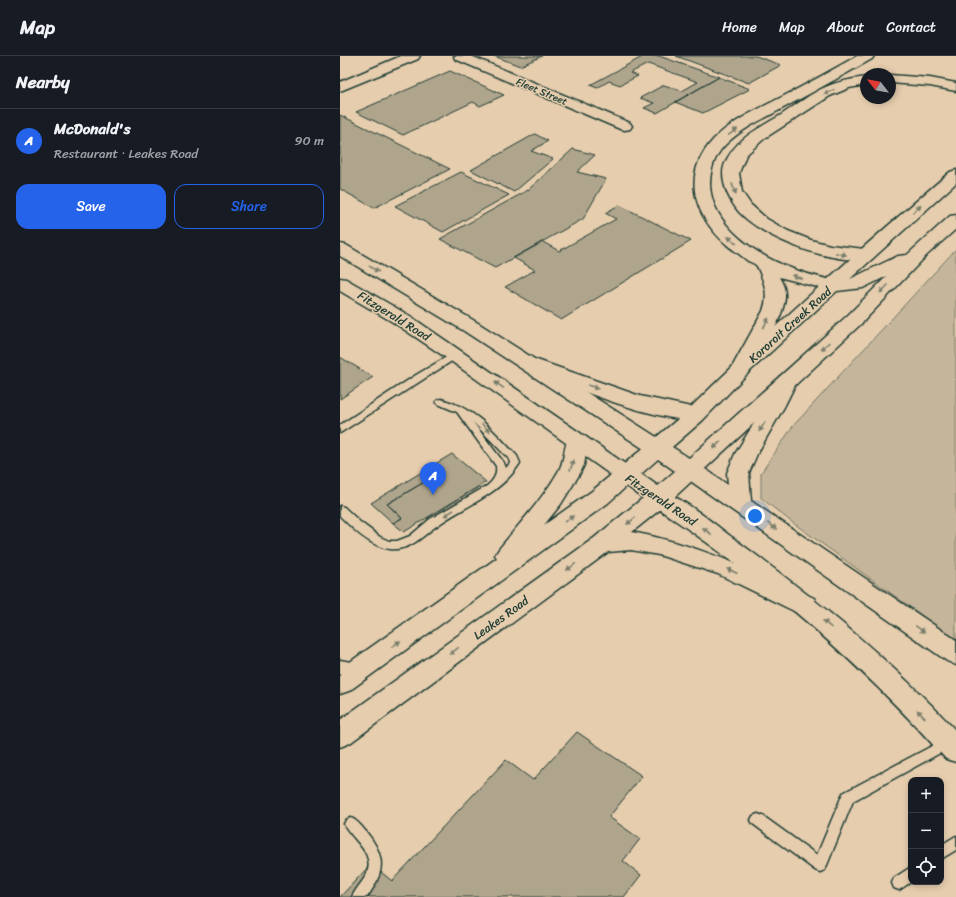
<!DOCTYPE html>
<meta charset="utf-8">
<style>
body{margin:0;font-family:Sriracha,sans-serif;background:#242831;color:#f1f3f6}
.controls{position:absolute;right:12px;bottom:12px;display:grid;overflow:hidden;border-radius:8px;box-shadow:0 2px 6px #0003}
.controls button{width:36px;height:36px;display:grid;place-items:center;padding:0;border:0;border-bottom:1px solid #363941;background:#171b24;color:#f1f3f6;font:20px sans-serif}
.compass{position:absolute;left:520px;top:12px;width:36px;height:36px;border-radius:50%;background:#171b24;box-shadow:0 2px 6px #0003;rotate:301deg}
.you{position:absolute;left:415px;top:460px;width:14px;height:14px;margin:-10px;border:3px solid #fff;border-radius:50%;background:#1a73e8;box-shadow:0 0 0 6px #1a73e833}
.badge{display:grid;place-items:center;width:26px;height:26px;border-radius:50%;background:#2563eb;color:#fff;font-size:13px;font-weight:700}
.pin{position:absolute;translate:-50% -33px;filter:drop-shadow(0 1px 2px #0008)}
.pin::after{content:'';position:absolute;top:21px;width:14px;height:12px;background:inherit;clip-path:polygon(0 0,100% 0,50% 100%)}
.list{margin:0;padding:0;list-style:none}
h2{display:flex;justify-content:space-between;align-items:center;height:52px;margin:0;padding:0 16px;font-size:17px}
h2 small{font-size:13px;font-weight:400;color:#9ea1a6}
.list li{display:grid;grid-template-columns:26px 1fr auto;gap:12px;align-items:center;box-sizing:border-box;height:64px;padding:0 16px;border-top:1px solid #363941}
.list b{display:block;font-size:15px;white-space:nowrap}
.list p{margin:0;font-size:13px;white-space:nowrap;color:#9ea1a6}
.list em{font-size:13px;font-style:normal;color:#9ea1a6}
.actions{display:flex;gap:8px;padding:12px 16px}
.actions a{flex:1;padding:9px 0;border:1px solid #2563eb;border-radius:12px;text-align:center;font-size:14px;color:#2563eb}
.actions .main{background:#2563eb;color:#fff}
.icon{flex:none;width:22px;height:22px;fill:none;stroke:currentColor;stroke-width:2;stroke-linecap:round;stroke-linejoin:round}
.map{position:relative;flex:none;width:616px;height:841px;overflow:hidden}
header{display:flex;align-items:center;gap:24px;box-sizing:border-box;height:56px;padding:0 20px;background:#171b24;border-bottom:1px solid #363941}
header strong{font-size:19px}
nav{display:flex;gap:22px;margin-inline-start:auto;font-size:14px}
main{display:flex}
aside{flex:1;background:#171b24}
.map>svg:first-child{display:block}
.green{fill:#c5b59a;stroke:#727967}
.building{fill:#afa48c;stroke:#1f3d34}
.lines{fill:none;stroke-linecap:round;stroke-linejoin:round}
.service-casing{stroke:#1f3d34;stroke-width:3}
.minor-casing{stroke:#1f3d34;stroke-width:3}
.tertiary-casing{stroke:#1f3d34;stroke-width:3}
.secondary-casing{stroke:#1f3d34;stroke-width:3}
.primary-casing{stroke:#1f3d34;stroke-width:3}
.trunk-casing{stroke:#1f3d34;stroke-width:3}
.motorway-casing{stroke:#1f3d34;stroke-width:3}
.service{fill:#e6cdae;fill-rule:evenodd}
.minor{fill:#e6cdae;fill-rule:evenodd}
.tertiary{fill:#e6cdae;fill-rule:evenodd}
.secondary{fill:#e6cdae;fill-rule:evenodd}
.primary{fill:#e6cdae;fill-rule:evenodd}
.trunk{fill:#e6cdae;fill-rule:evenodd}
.motorway{fill:#e6cdae;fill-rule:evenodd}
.oneway{fill:#797e6b}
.labels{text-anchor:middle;stroke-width:3;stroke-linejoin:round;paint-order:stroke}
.far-street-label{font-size:10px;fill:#1f3d34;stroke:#e6cdae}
.street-label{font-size:12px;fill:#1f3d34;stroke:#e6cdae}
</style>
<header>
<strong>Map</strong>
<nav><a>Home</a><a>Map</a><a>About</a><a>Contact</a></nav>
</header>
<main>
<aside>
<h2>Nearby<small></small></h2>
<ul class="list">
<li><span class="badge">A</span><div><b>McDonald's</b><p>Restaurant · Leakes Road</p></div><em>90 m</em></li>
</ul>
<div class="actions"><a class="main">Save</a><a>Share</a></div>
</aside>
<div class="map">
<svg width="616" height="841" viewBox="0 0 616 841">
<rect width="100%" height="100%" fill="#e6cdae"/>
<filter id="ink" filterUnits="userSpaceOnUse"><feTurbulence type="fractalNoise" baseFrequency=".025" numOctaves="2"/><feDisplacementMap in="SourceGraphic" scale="8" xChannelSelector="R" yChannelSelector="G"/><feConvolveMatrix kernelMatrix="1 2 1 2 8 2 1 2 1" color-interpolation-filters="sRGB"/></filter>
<g filter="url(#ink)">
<path class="green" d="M616 193V584L449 464 421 442V417L453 370Z"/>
<path class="building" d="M154 0H202L180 10Z
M304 0H319L379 21 317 57 304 52 314 47 300 42 324 29 342 35 358 26 308 8 290 17 298 20 280 29 269 25 257 32 250 29Z
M336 0H416L441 9 409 27Z
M110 15 164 39 140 50 133 46 63 79 16 56Z
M379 21 410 33 363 57 335 46Z
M0 59 110 113 34 152 0 133Z
M195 78 208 85 191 95 213 103 174 136 131 114Z
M233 93 255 99 237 116 266 123 243 163 155 212 100 183 188 134Z
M121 116 169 139 103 176 55 150Z
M279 149 351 185 221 264 165 231 195 214 174 202 203 186 219 195 276 163 265 157Z
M0 301 33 321 0 343Z
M112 398 146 426 64 476 53 467 62 462 47 448 98 418 90 411Z
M90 411 98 418 47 448 62 462 53 467 31 447Z
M138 431 148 439 97 470 87 462Z
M237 676 302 720 269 761 300 783 283 805 301 819 284 841H0L31 808 52 825 166 704 193 724Z"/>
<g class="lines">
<g class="service-casing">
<path id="service" d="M115 296 119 299 118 301 0 377V369L76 319Z
M101 343C136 353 153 375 177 400L180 407C161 438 126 449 98 469 83 479 71 495 50 493 31 491 13 473 0 460V450L4 451 20 466 40 481 49 485H57L70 480 90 463 147 430C154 424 157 419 156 410L117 356 98 348 96 346 98 344ZM133 366 169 403 170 407 166 412 164 407Z
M0 604 22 608 24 611 22 614 18 616 0 614Z
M607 682 611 683 613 687 611 691 513 745 485 814 480 816 475 814 413 768 411 764 413 760 418 758 423 760 477 799 503 737Z
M11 762C18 765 22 771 27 777 46 801 45 816 27 841H12C16 832 23 826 27 817 35 796 12 784 4 768L6 764Z
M616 780V794L601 803V789Z
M571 811V826L559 834 554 832 552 827 554 822Z"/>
</g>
<g class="minor-casing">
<path id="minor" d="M114 0H131L290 67 292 70 290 73 285 74 280 73 115 3Z"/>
</g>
<g class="tertiary-casing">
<path id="tertiary" d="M61 0H80L78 3 0 35V26Z"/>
</g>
<g class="secondary-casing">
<path id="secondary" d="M447 319 454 320 457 325 444 351 417 398 409 417 411 445 616 584V609L607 605 342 419 339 414 342 409C359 404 374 420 388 429L387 417 395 398 424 351 440 320Z
M319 434C342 441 373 467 393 482 472 540 549 602 616 675V706L606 703C521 607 418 518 311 448L308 442 311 436Z"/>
</g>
<g class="primary-casing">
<path id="primary" d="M0 188 6 189 138 267 326 387 329 392 326 397 318 399 310 397 124 275 0 200Z
M0 222 6 223 70 260 294 414 297 419 294 424 286 427 278 424 108 303 56 268 0 235Z"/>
</g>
<g class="trunk-casing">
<path id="trunk" d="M616 114V127L510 223 558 200 567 199 610 160 616 159V173L587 199 521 268 327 448 292 476C357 488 414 515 474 542L477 549 474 556 465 559 456 556 378 518 319 499 291 494 268 496 10 687 0 691V664L254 482 303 442 287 430 268 447 9 635 0 638V613L157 502 155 499 159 493C179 468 202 444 218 416 225 405 223 392 229 381L237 379 245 381 248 386 244 409 239 419 221 448 204 469 252 435 338 363C285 354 234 331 183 312L180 308 183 304 190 302 197 304 300 340 351 351C434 269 522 192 610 116ZM547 220 507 260 349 402 332 391 363 364 408 317 497 235 523 232ZM318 403 335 415 318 430 301 418Z"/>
</g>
<g class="motorway-casing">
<path id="motorway" d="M517 0H534L532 3C504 19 476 34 447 50 426 62 401 72 384 90 374 101 370 115 370 129 372 171 418 200 453 213 468 219 484 222 499 226L502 230 499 234 493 235 439 221C442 226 445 232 445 238 446 259 420 300 408 317L401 319 394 317 391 313 423 255C428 241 426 231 420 217 419 215 418 211 416 209 414 207 410 206 408 205 401 199 393 194 386 188 354 159 341 119 373 84 389 67 413 56 434 45 462 31 490 15 517 0Z
M550 19 590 22 616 27V35L590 30 550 27Z
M526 21V29L509 32 490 40 425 82 406 99 399 117 402 136 411 149 427 163 448 175 471 184 490 189 533 194 536 198 533 202C497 211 424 183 399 156 390 145 383 131 383 117 383 107 391 95 398 88 410 76 426 68 441 59 456 49 471 37 488 30 500 25 513 23 526 21Z"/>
</g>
<use href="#service" class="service"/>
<use href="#minor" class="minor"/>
<use href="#tertiary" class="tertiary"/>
<use href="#secondary" class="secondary"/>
<use href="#primary" class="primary"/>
<use href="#trunk" class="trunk"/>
<use href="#motorway" class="motorway"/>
</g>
<defs><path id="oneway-solid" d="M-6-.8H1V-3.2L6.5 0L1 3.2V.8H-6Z"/></defs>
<g class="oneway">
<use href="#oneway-solid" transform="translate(489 36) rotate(154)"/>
<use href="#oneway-solid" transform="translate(393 76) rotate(-35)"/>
<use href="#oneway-solid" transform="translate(394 133) rotate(69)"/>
<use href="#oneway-solid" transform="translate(577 153) rotate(-41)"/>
<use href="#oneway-solid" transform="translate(392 184) rotate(-141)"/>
<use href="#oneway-solid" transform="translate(501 198) rotate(12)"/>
<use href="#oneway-solid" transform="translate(34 213) rotate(31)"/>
<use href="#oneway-solid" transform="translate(457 221) rotate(-162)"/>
<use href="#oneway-solid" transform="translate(544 233) rotate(135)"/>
<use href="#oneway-solid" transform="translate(426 267) rotate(-61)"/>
<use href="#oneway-solid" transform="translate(485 290) rotate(138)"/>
<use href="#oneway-solid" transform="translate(159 329) rotate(-146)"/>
<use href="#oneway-solid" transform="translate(253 331) rotate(20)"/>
<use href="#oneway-solid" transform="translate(422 371) rotate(122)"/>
<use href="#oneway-solid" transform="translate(146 372) rotate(45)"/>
<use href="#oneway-solid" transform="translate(377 389) rotate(137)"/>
<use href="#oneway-solid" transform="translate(232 409) rotate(-70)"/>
<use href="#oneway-solid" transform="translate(109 457) rotate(148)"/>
<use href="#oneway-solid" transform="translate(229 463) rotate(-36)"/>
<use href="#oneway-solid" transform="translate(291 465) rotate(141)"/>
<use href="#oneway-solid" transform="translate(432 470) rotate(35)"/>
<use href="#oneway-solid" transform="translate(367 475) rotate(-143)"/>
<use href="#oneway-solid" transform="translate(231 511) rotate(144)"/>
<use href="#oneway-solid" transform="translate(392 515) rotate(-155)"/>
<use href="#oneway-solid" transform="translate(487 568) rotate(-138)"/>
<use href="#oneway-solid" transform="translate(580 573) rotate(35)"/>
<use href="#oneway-solid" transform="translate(56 588) rotate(-36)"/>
<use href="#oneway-solid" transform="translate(114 595) rotate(144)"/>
<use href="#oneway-solid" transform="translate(581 658) rotate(-135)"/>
</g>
</g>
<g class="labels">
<g class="far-street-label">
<text transform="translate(202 35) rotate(23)" y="4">Fleet Street</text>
</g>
<g class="street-label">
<text transform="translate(54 260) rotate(32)" y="4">Fitzgerald Road</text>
<text transform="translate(450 269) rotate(-42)" y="4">Kororoit Creek Road</text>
<text transform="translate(321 444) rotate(34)" y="4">Fitzgerald Road</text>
<text transform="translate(161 562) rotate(-36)" y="4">Leakes Road</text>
</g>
</g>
</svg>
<div class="controls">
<button>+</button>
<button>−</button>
<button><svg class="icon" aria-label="locate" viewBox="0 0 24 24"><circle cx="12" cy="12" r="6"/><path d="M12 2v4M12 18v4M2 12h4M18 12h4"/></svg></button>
</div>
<svg class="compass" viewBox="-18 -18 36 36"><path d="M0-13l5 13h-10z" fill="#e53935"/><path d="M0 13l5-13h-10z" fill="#9ea1a6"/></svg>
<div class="you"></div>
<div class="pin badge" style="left:93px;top:439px">A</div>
</div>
</main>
